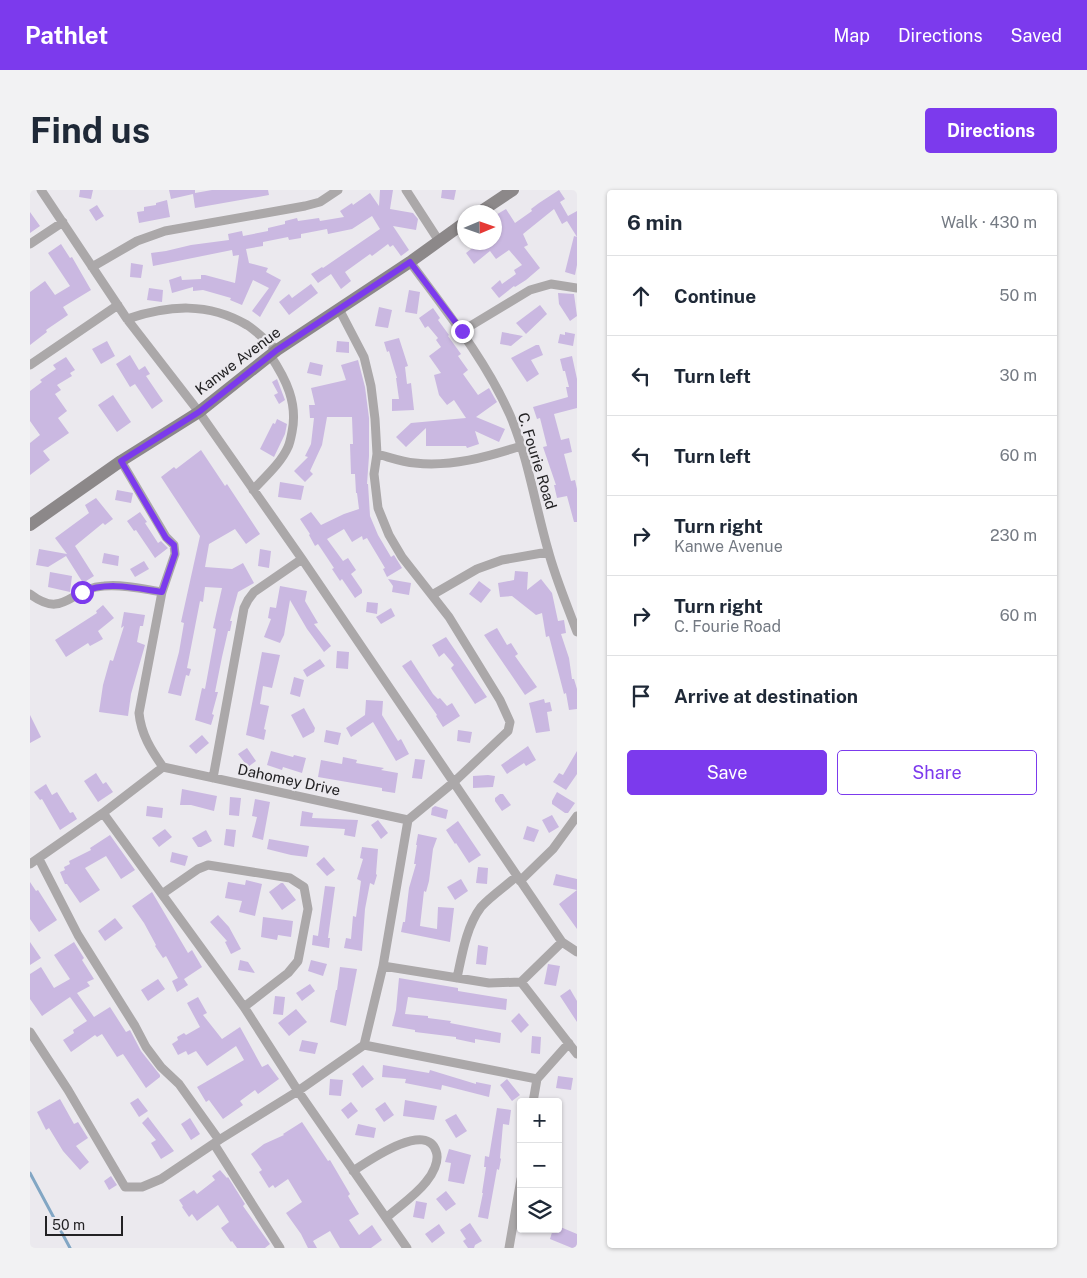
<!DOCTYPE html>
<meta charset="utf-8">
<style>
body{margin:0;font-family:"Public Sans",sans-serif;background:#f2f2f3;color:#1f2937}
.controls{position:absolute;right:15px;bottom:15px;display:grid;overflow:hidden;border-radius:5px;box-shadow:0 1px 4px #0004}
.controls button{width:45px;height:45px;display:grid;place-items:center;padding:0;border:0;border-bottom:1px solid #e0e1e3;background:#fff;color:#1f2937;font:25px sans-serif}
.compass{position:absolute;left:427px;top:15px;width:45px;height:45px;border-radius:50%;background:#fff;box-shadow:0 1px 4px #0004;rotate:88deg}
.scale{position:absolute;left:15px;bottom:12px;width:78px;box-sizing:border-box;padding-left:5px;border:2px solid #232224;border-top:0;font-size:14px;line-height:18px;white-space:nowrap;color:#232224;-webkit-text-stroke:4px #ebe9ee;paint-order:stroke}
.stop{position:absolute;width:15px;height:15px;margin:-11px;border:4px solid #7c3aed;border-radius:50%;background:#fff}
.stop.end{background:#7c3aed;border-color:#fff;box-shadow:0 1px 5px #0008}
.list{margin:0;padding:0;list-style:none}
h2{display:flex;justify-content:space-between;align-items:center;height:65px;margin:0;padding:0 20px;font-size:21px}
h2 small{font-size:16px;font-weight:400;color:#747a83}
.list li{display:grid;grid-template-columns:32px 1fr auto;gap:15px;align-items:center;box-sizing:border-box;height:80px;padding:0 20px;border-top:1px solid #e0e1e3}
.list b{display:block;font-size:19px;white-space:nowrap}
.list p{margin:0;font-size:16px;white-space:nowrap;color:#747a83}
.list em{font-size:16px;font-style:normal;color:#747a83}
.actions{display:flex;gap:10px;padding:15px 20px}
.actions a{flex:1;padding:11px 0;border:1px solid #7c3aed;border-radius:5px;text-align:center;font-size:18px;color:#7c3aed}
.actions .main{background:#7c3aed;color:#fff}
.icon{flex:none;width:28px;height:28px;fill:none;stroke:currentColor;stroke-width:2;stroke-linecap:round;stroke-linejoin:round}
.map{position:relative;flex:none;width:547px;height:1058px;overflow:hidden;border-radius:5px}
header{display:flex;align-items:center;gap:30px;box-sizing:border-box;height:70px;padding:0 25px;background:#7c3aed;color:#fff}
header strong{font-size:24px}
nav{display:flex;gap:28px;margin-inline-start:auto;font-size:18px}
.intro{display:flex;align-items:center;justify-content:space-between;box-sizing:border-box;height:120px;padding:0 30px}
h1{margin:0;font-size:35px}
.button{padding:12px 22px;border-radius:5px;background:#7c3aed;color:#fff;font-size:18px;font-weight:700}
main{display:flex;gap:30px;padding:0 30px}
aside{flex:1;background:#fff;border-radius:5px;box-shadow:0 1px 4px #0004}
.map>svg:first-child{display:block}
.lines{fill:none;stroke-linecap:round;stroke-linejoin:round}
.stream{stroke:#82a6c4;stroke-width:3}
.building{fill:#cab8e1}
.minor{stroke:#aba8a9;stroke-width:9}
.secondary{stroke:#8c8889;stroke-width:12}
.route{stroke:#7c3aed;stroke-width:6}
.labels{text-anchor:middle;stroke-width:4.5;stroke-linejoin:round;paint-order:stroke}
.street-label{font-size:15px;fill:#232224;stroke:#ebe9ee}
</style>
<header>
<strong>Pathlet</strong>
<nav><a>Map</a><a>Directions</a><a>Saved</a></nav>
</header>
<div class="intro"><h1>Find us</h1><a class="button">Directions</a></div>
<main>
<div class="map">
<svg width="547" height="1058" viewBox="0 0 547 1058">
<rect width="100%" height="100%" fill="#ebe9ee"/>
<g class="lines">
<path class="stream" d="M0 983 40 1058"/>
</g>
<path class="building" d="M50 0H63L61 9 49 7Z
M139 0H165V3L182 0H238L239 5 165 18 163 4 141 9Z
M350 0H363L360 19 383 23 388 29 386 40 363 36 379 60 371 66 363 55 360 57 358 54 342 66 340 64 315 82 321 91 311 99 301 84 288 93 281 84 292 77 293 78 350 39 342 26 322 39 298 44 297 39 271 44V48L259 50 258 47 233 52V56L216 59 219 73 238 78 236 82 251 90 230 127 222 121 239 98 223 90 212 115 200 110 201 108 173 100 163 101V97L142 103 139 90 151 86 152 90 171 89V85H175L205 93 209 65 203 66 202 60 123 76 121 63 136 61 161 55 199 50 198 44 212 41 213 46 238 41V38L255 34V31L267 28 268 31 289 28 290 31 314 27 310 21 322 13 323 15 340 3 349 16Z
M412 0H426L424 10 411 8Z
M529 0 535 9 530 12 538 26 547 21V75L545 85 535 82 544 46 547 47 537 31 532 34 524 19 493 44 498 55 494 57 510 78 496 90 485 97 484 96 469 108 461 98 470 90 472 94 486 84 484 80 492 75 479 60 466 69 460 61 444 74 436 63 450 52H464V26L476 19 485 33 502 21 501 19 509 13Z
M137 10 140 27 109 33 107 22 114 21V17L126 15V13Z
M67 15 74 26 66 31 59 20Z
M0 22 10 36 0 43Z
M31 54 40 68 42 67 61 100 33 117 38 125 16 140 17 142 0 155V102L15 91 25 105 40 96 18 63Z
M101 73 113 75 111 88 100 87Z
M281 94 288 103 259 125 249 112 259 104 262 108Z
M119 98 133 100 132 112 117 110Z
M379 100 390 102 387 124 375 122Z
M528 103 544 104 547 126 540 131 529 114Z
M510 115 517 124 496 144 486 133Z
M349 117 362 120 358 138 345 136Z
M403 118 410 128 408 130 419 145 418 146 431 164 428 166 438 180 433 184 448 205 459 198 464 207 467 212 446 227 475 239 469 252 445 241 449 254 437 258 436 256H396V238L376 257 366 247 381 233 436 228 424 210 417 215 409 205 404 185 411 183 399 166 411 157 406 150 408 148 398 136 395 138 389 128Z
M472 142 493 146 481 156 470 154Z
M535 142 545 144 543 156 528 153 530 144 535 145Z
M369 148 378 176 375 177 377 194 381 193 384 220 362 221V209H369L366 188H367L359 161 357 162 354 152Z
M77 151 85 166 71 174 62 159Z
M307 151 319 152V163L306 162Z
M506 155H509L513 165 501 170 509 184 497 192 481 168Z
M100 165 109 180 115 176 120 184 116 186 133 211 122 219 105 194 100 197 86 174Z
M542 166 547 189V218L524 224 531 250 539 248 542 262 534 264 541 291 545 290 547 299V332H544L537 306 527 308 524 295H526L513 257 517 256 510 228 507 229 503 217 538 207 536 197H539L535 181H533L530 169Z
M36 167 45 180 40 183 42 186 27 195 31 200 25 204 37 221 28 228 39 243 13 261 20 270 0 285V253L10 245 0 231V201L12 192 10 190 26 179 23 175Z
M328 170 335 197 339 228V266L337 294H338L340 326 348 345 361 367 364 365 372 378 357 387 353 379 355 378 337 348 333 350 332 346 322 352 314 339 297 349 313 371 318 368 326 380 321 384 332 400V403L325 408 312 389 310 391 302 379 304 378 288 354 285 356 279 345 280 344 270 329 281 322 291 335 314 324 329 319 327 303H326L325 284H321L320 254H323L322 227H297L292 255 280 281 283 284 275 292 264 281 278 267 275 266 281 254 284 228H280L279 215H285L281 198 316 190 311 175Z
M280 172 293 175 291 186 277 183Z
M247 189 255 210 249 214 244 205 248 203 242 192Z
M83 205 101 232 87 242 68 215Z
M247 229 257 234 255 244 244 267 230 259 243 233 245 234Z
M171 260 195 296 197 294 230 344 216 354 205 339 179 354 175 377 202 379 213 373 224 393 208 402 200 431H202L200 441H198L192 467 185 502H188L182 524 184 525 181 535 165 530 172 498 175 499 186 439 183 438 192 398 175 397 173 412 170 411 157 478 161 479 159 486 156 485 151 506 138 503 149 462 154 433 151 432 170 346 131 287 144 277 146 279Z
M250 292 274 296 271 310 248 307Z
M87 300 103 303 101 313 85 310Z
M66 308 83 329 75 335 73 333 45 356 64 386 53 393 36 366 18 377 6 375 9 359 37 364 25 348 59 323 55 315Z
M110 322 117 332 115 333 128 353 131 351 138 358 125 368 106 340 104 341 97 331Z
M230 359 241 361 239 378 228 376Z
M74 363 89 366 88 376 72 373Z
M114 371 119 379 105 387 100 379Z
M485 381 498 382 497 400 511 389 522 403 528 431 534 430 536 443 531 444 539 468 542 489H544L547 499V519L539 520 536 503 534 504 519 446 516 447 512 423 506 425 482 406 470 407 468 393 484 390Z
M20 382 42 386 40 402 18 397Z
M358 389 381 393 379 405 362 402 363 396Z
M449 391 461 400 451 413 439 404Z
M250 396 277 401 275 411 288 433 284 434 301 456 294 462 277 439 260 410 254 445 250 453 234 447 241 429 238 428 240 417 246 418Z
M337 412 348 413 347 424 336 422Z
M73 415 84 428 68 441 73 449 60 456 58 453 36 467 25 450 67 423 66 421Z
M361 418 365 426 351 434 346 427Z
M94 422 115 425 113 436H110L107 452 115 455 101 504 98 526 69 522 73 495 80 470 83 471 94 436 91 438Z
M467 438 477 455 481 453 488 464 485 466 507 497 495 505 454 445Z
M416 447 457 507 445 514 421 478 424 475 414 463 409 467 402 455Z
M307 461 319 462 318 479 306 478Z
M232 462 250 465 242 498 233 496 230 514 239 516 234 539 236 540 234 550 216 545Z
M290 469 295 476 277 487 273 480Z
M381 470 403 504 408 509 410 508 417 516 422 513 430 526 413 537 406 526 407 525 372 476Z
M264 487 274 490 270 507 260 504Z
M514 509 515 513 520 512 522 521 517 522 520 541 506 543 499 513Z
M336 510 353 511 352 525 368 551 371 549 379 564 366 571 343 532 321 547 316 538 335 525Z
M274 518 285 538 284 542 273 548 261 525Z
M0 525 11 547 0 553Z
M296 540 311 543 308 555 294 552Z
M428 540 442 542 440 553 427 551Z
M172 545 179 553 166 564 159 556Z
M498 556 506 570 496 576 494 573 477 584 471 575Z
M217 558 226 571 218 577 208 564Z
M241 561 263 567 264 565 276 568 272 583 253 577 252 580 237 575Z
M547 561V584L536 600 523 592 529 583 533 585Z
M313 567 327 570 326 573 354 578 351 580 368 583 365 603 352 601V598L288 587 291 570 312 574Z
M385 569 395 570 392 589 382 588Z
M66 583 73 594 76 592 83 602 68 612 54 591Z
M458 585 465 586 463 597 443 598V586Z
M16 594 22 605 27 602 40 623 43 622 47 629 30 640 12 609 10 610 4 602Z
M152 599 187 606 184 621 161 615H150Z
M527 602 545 613 538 623H535L522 614V611Z
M470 604H473L481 615 472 621 465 611V608Z
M200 607 211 608 209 626 199 625Z
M225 609 240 612 233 650 222 647 227 627 222 626Z
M117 616 133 618 132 628 116 626Z
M405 616 418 620 416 629 401 625 402 618Z
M272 621 283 623 282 628 328 630 325 647 314 645 315 639 270 636Z
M522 625 529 637 519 643 512 630Z
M348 630 358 643 351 649 341 635Z
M428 631 451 665 439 673 426 653 425 654 416 640Z
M497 636 509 640 504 652 493 649Z
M135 639 142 647 129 657 122 648Z
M196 639 206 640 204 657 194 655Z
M176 640 182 651 171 657H168L162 648Z
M388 644 407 648 403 659 399 691 396 702 394 701 390 736 407 739 408 717 424 718 420 752 371 742 373 732H375L379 698 386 674H384L387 655H386Z
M80 645 105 680 91 689 76 666 55 678 70 700 50 713 37 694H35L30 682 35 680 34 677 40 674 39 671 61 660 60 658Z
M239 649 279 656 277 667 261 665 237 659Z
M332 657 348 659 346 684 347 685 344 695 340 693 335 719 332 761 314 758 316 748 321 749 323 726 326 727 331 691 327 689 333 669 330 668Z
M142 662 158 666 155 676 140 672Z
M294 667 305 680 297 686 286 674Z
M448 677 458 678 457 694 446 693Z
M526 684 547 689V739L529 714 547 700 523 695Z
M431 689 438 701 425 710 417 697Z
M216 690 232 694 225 726 209 722 212 711 195 708 198 692 215 695Z
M0 692 6 701 8 700 27 730 9 742 0 729Z
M251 693H253L266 710 252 720 239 702Z
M295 696 305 697 298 748H300L299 758 282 755 283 745 288 746Z
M122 702 158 763 162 760 172 777 154 789 158 795 147 802 142 791 148 788 136 766 133 768 125 756 126 755 114 733 102 716Z
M188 725 199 737 211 759 201 764 195 752 197 751 180 732Z
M233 727 263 731 261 747 248 745 247 750 231 747Z
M85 728 93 738 75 751 68 741Z
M0 752 11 768 0 775Z
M44 752 54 768 52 770 64 789 57 792 60 796 47 803 64 827 80 817 96 842 100 840 111 861 130 885V887L116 898 93 864 87 867 72 844 67 847 65 845 41 862 33 850 44 843 43 840 57 831 40 807 12 826 0 809V784L11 777 24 798 40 789 24 765Z
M448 755 458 757 456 775 446 774Z
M210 770 218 772 225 783 208 780Z
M281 770 297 774 293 786 278 781Z
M518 774 530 776 526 796 514 794Z
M310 777 327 779 316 836 300 832 306 800H307Z
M369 788 428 798V801L477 809 476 820 378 807 375 824 398 826V828L421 831 420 833 471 843 470 853 445 849V853L426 849V847L385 842V840L362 836 366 820Z
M128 789 135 799 118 811 111 800Z
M280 794 285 801 272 811 266 803Z
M540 799 547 811V832L530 806Z
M245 806 255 807 253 825 243 824Z
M168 807 177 823 173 825 192 849 210 837 232 877 238 874 249 889 228 904 225 900 210 911 213 915 193 929 179 910 176 912 167 897 214 870 206 856 177 876 166 861 158 865 156 861 148 865 142 854 148 850 147 847 154 843 156 845 170 837 157 813Z
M266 819 277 832 259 846 248 833Z
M489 823 499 835 491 843 481 831Z
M502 846 511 847 510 864 501 863Z
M272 850 288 853 285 864 269 861Z
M333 875 344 889 332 898 322 884Z
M353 875 399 883 400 880 446 894V892L461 895 459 907 412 895 411 900 375 893 376 889 352 887Z
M528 886 543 888 541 900 526 898Z
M300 889 313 890 311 906 299 905Z
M477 889 490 905 482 911 470 895Z
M108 908 118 921 109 927 100 913Z
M30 909 44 934 48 932 58 948 46 956 59 972 50 980 33 961 19 938 16 940 7 922Z
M375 910 407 916 404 930 373 926Z
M321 912 328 921 318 929 311 920Z
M355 912 364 925 354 932 345 919Z
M467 918 481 920 479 935 473 934 470 968 471 969 469 980 467 979 458 1029 448 1027 453 1003H452L456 977H454L455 966 459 967Z
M426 924 437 941 426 948 415 930Z
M118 927 144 961 131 969 121 953 126 950 112 933Z
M160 928 170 944 161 950 151 934Z
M272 932 298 971 300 970 320 1004 318 1006 329 1024 319 1030 329 1045 342 1035 352 1050 341 1058H310L300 1041 283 1051 287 1058H278L271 1044 256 1023 272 1012 258 989 245 998 243 995 239 998 229 982 232 980 221 964 234 954 254 945 253 944Z
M328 934 346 938 344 948 325 945Z
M419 959 441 965 434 994 418 991 421 973 415 972Z
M190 980 197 988 198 987 215 1014 213 1016 240 1054 235 1058H207L202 1051 201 1052 191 1038 199 1032 188 1015 167 1031 162 1024 159 1027 152 1017 153 1016 149 1010 164 1000 167 1004 185 990 182 986Z
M81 986 87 995 79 1000 74 991Z
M416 1001 426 1014 416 1021 406 1009Z
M386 1011 397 1013 394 1029 383 1027Z
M440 1033 452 1051 445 1055 444 1058H438L433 1051 436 1049 430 1040Z
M409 1034 415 1043 402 1053 395 1044Z
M528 1036 547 1044V1058H542L520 1049 523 1039H528Z"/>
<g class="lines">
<path class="minor" d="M11 0 97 129 169 222 272 369 532 752 547 762
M376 0 409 51
M0 54 33 32
M380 72C416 121 455 169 480 225 498 267 505 315 518 360 525 387 537 415 547 442
M62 77 107 51 135 41 275 16 290 12 308 0
M97 129C139 115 178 112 217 135 228 142 237 152 247 160
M432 141 500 100 521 94 547 98
M0 175 88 115
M347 264C359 267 372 272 385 273 421 277 457 267 491 256
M91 271 136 347 144 355 145 364 132 402 109 523C111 544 121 560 133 577L73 623 214 817 268 901 377 1058
M223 300C235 287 251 273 258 257 260 253 261 247 262 242 268 213 256 189 240 165
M0 404C34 430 40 398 74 396 93 394 113 399 132 402
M402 405 447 379 472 370 518 362
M133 577 378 630
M183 588 214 418 218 410 224 402 272 369
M9 669 48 745 105 836 116 857 131 877 149 894 189 950
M0 674 73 623
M490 691 523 659 547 626
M132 704 168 679 178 675 260 688 274 697 278 719 268 771 258 783 214 817
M532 752 491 792 547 864
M353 776 459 793 491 792
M427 788C432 765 436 737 451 717 461 706 476 696 487 686
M0 842 38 900 95 997H112L131 989 189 950 268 901 334 855 353 776 378 630 424 592 478 541 480 532 470 510 419 427 372 367 359 345 348 318 344 284 347 264 345 229 341 196 334 167 309 119
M334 855 507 889
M503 912 507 889 539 853
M184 954 250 1058
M323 981C337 972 396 930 406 961 410 971 402 985 396 992 385 1006 368 1017 356 1028
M479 1058 491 989"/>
<path class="secondary" d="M450 22 483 0
M0 335 91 271 169 222 247 160 380 72 434 33"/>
</g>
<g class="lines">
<path class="route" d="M52 402C77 391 105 398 132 402L145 364 144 355 136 348 91 271 169 222 247 160 380 72 432 141"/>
</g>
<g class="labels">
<g class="street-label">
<text transform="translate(208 171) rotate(-37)" y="5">Kanwe Avenue</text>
<text transform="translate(507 271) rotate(73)" y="5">C. Fourie Road</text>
<text transform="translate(259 590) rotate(12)" y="5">Dahomey Drive</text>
</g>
</g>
</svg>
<div class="controls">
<button>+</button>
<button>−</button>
<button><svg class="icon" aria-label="layers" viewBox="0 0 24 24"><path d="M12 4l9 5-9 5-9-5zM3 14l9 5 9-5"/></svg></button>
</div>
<svg class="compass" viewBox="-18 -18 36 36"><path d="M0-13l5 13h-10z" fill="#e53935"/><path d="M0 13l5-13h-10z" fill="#747a83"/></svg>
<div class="scale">50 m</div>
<div class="stop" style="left:52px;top:402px"></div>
<div class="stop end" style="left:432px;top:141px"></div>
</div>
<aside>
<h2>6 min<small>Walk · 430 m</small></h2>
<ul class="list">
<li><svg class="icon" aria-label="ahead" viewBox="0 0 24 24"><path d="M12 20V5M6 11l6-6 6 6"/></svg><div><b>Continue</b></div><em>50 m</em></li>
<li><svg class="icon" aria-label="left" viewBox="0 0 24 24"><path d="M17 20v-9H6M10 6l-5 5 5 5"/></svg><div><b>Turn left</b></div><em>30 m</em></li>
<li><svg class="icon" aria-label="left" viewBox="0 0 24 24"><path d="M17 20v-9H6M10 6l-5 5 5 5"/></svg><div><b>Turn left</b></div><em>60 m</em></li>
<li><svg class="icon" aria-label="right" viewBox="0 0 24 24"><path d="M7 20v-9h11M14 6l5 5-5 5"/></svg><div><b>Turn right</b><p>Kanwe Avenue</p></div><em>230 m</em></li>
<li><svg class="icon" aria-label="right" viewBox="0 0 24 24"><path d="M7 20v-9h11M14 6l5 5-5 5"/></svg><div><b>Turn right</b><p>C. Fourie Road</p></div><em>60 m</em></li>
<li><svg class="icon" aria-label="arrive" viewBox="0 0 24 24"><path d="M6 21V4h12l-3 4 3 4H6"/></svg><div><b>Arrive at destination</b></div></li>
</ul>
<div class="actions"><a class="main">Save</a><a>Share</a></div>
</aside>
</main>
